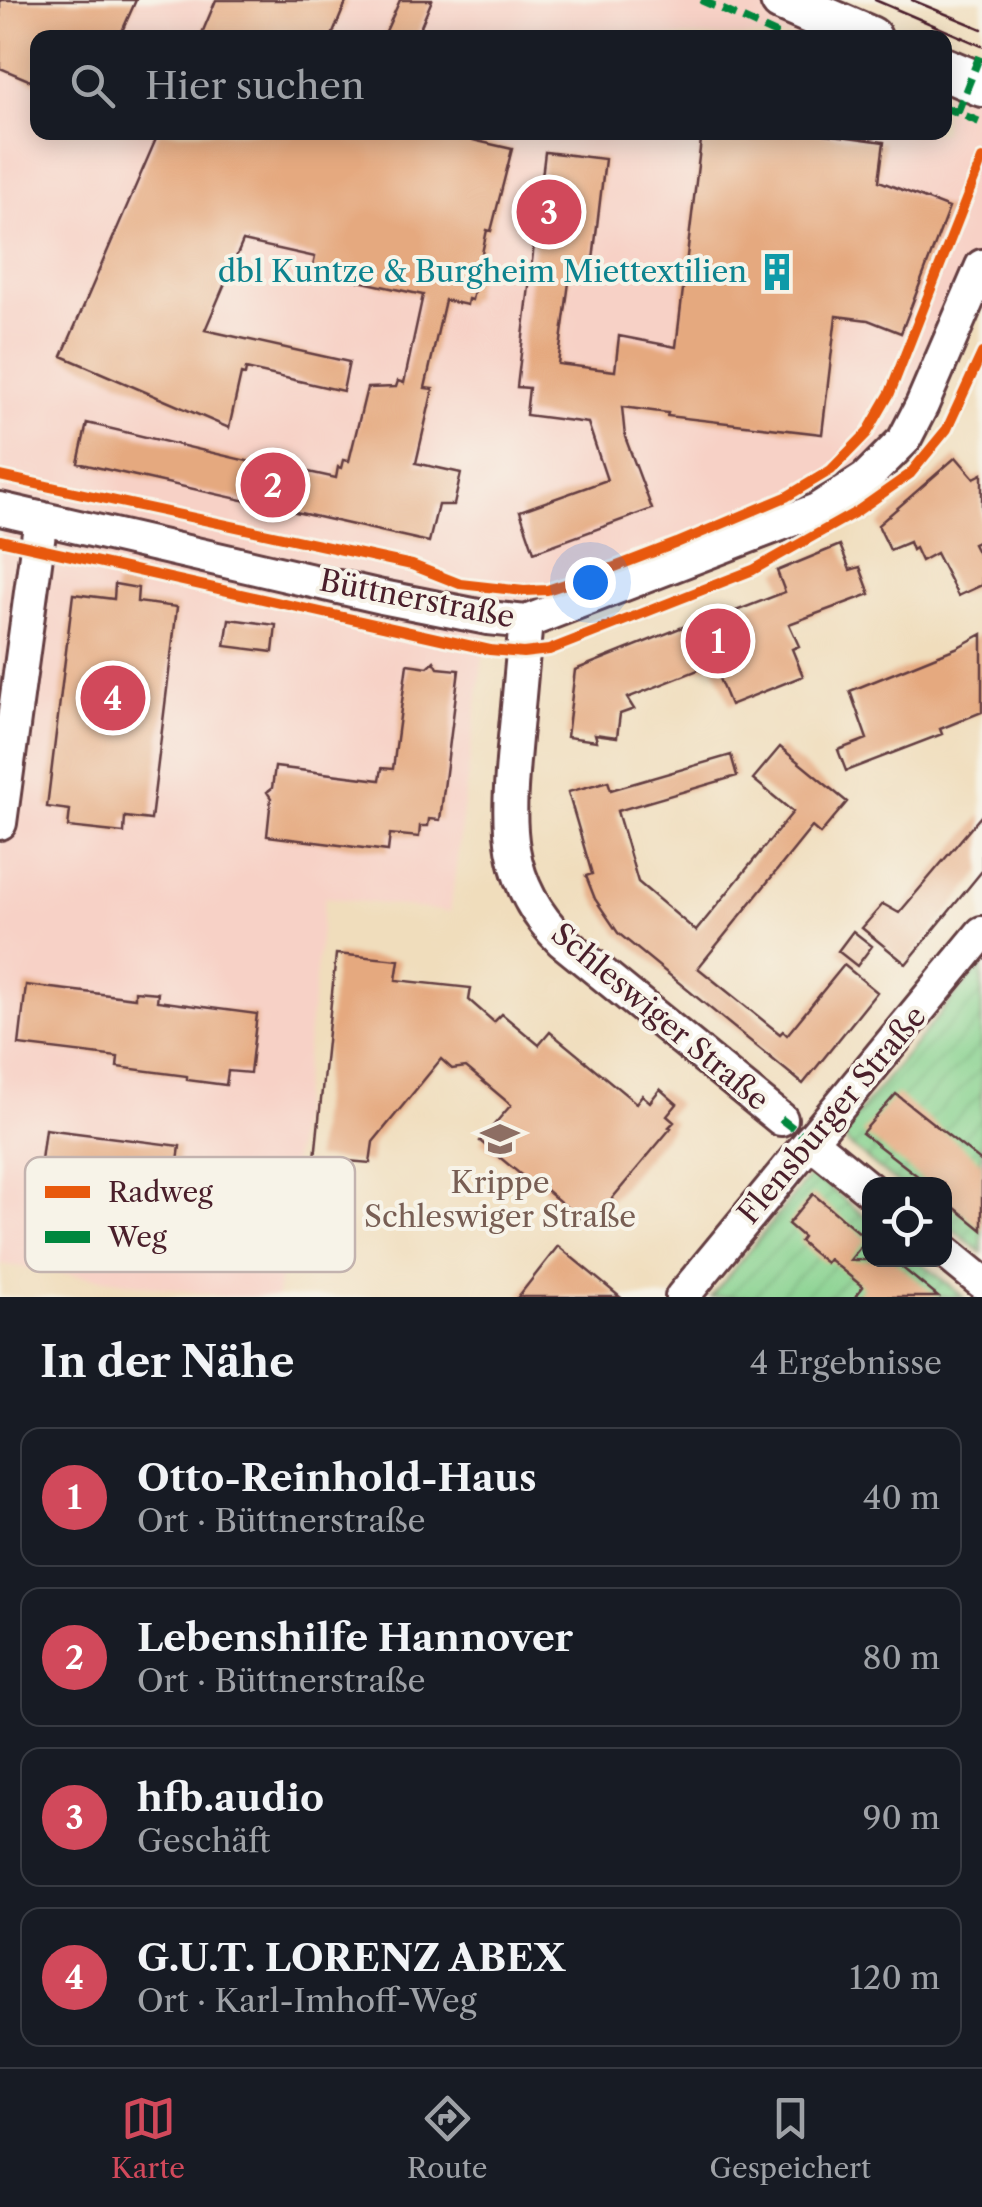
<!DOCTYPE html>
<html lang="de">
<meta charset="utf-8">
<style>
body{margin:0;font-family:"Libre Caslon Text",serif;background:#242831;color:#f1f3f6}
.controls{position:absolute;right:30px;bottom:30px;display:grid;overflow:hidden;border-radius:20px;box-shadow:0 5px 25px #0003}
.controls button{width:90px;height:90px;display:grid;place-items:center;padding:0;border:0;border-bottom:2px solid #363941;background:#171b24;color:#f1f3f6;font:50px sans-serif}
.you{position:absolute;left:590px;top:582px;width:35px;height:35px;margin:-25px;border:8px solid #fff;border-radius:50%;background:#1a73e8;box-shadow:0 0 0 15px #1a73e833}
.badge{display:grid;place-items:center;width:65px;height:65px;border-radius:50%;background:#d1495b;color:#fff;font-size:32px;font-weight:700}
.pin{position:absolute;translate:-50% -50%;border:5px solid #fff;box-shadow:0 2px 10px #0006}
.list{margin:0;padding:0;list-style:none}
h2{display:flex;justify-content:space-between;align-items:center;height:130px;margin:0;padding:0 40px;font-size:42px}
h2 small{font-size:32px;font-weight:400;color:#9ea1a6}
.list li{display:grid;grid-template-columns:65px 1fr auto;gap:30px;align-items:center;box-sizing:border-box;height:140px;margin:0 20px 20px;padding:0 20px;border:2px solid #363941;border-radius:20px}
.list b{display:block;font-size:38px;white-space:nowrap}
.list p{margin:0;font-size:32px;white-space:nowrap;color:#9ea1a6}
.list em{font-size:32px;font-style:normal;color:#9ea1a6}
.icon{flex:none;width:55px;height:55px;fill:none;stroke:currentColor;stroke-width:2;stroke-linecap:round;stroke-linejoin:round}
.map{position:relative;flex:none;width:982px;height:1297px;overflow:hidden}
.search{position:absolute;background:#171b24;box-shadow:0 5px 25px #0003;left:30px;right:30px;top:30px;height:110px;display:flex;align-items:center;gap:25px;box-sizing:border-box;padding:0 35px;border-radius:20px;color:#9ea1a6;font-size:38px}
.sheet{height:770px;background:#171b24}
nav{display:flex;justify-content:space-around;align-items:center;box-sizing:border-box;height:140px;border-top:2px solid #363941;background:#171b24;font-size:28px;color:#9ea1a6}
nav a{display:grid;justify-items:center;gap:5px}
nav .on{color:#d1495b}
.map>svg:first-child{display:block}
.built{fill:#f7d1c6}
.garden{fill:url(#garden-furrows);stroke:#68785d;stroke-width:2.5}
.building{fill:#e5a97f}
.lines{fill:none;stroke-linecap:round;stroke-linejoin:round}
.minor-casing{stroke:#633c41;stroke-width:38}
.major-casing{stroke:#633c41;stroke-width:48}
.minor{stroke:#fff;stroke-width:32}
.major{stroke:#fff;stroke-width:42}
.tram{stroke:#4a1f2b;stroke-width:2.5}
.quiet{stroke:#00873e;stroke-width:8;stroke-dasharray:15 8;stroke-linecap:butt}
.cycleway-casing{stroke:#f7f3e8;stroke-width:16}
.cycleway{stroke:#e8590c;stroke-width:10}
.labels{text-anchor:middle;stroke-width:8;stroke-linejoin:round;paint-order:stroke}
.culture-label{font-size:30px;fill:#0d838f;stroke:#f7f3e8;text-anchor:end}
.street-label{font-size:30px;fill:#4a1f2b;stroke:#f7f3e8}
.education-label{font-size:30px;fill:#785e54;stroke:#f7f3e8}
.key{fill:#f7f3e8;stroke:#c3b3af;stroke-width:2.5}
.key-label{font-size:28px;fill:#4a1f2b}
</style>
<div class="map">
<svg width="982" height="1297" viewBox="0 0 982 1297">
<defs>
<pattern id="garden-furrows" width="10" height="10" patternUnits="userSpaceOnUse" patternTransform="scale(2.5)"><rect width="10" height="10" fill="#87d28f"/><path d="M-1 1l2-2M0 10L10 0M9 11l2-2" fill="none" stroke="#76b47c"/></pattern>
</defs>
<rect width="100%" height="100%" fill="#f7f3e8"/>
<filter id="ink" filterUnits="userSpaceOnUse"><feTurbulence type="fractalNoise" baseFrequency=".01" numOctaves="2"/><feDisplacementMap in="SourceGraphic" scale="20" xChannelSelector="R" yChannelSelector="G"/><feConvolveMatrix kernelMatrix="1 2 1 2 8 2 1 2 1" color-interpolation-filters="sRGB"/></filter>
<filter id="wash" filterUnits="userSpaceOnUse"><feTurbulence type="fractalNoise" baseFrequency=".0048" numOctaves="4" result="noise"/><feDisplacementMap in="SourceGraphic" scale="40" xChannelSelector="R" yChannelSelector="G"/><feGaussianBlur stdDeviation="2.25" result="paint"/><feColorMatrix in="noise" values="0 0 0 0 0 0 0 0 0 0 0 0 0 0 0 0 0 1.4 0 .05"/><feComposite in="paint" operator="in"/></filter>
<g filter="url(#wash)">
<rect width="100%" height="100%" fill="#f0ddbc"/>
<path class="built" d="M0 0H782L870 37 38 38V132H944L945 69 982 85V266L922 405 817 510 488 618 450 912 325 897 277 1297H228L0 1264Z"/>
<path class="garden" d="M982 963V1253L945 1223 944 1184H898L848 1144 843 1135 846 1128Z
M812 1173 869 1220 870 1260H918L964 1297H711Z"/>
<g id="blocks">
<path class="building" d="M0 0H136L119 38H38V84L0 68Z
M216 0H347L331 38H200Z
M400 0H432L416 38H383Z
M159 132H455V136L512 149 491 231 487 230 472 300 468 299 467 305 445 300 425 388 433 389 416 463 461 473 454 505H438L429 542 78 463 87 423 285 470 286 467 336 478 338 467 341 468 343 460 349 461 367 388 396 387 398 381 404 383 423 295 312 271 315 257 243 241 205 330 349 362 343 391 246 369 245 375 241 374 229 428 62 356Z
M702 132H811L884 142 879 181 949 208 901 333 868 320 836 316 822 434 667 416 668 413 622 407 625 437 652 509 534 552 520 511 607 480 588 423 526 415 529 388 517 387 545 152 605 159 591 277 570 275 558 364 615 371 619 336 676 347Z
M956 457 974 478 982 474V540L973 544 982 562V585L958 596 936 553 921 561 915 548 912 550 909 542 890 550 878 525Z
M840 545 850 570 860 567 870 594 789 624 799 646 792 649 803 676 730 705 713 664 627 698 634 709 620 714 617 737 595 734 597 741 567 737 575 670 690 624 692 628 785 592 777 571Z
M115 584 138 588 137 602 177 607 151 820 125 817 124 833 68 827 70 810 47 807 73 594 114 599Z
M229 619 276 625 273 652 225 646Z
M982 634V712L940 729 942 734 846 771 838 750 867 739 850 691 956 648Z
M434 661 438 668 459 670 440 820 429 819 428 826H420L419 837 390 834 388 851 267 836 271 798 267 792 272 788 275 767 380 780 382 768 393 769 407 664 428 667Z
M780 747 847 802 820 834 812 827 698 968 780 1034 783 1031 787 1035 844 965 877 992 803 1084 618 933 595 899 586 876 592 874 568 792 608 781 611 790 731 755 737 776 617 811 638 882 696 931 793 812 753 779Z
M982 815V871L906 964 862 928 883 904 899 913Z
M853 931 872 946 857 966 838 951Z
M336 954 399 960 396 980 471 988 469 1000 494 1022 502 1014 539 1045 550 1032 636 1103 642 1095 650 1102 660 1089 677 1104 667 1116 674 1122 669 1127 671 1128 589 1226 534 1180 531 1183 480 1141 511 1105 466 1067 452 1069 441 1059 373 1142 370 1163 315 1158Z
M26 985 135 998V991L158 993 157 1001 257 1014 250 1073 228 1071 226 1085 187 1080V1076L117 1067 118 1057 19 1045Z
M896 1094 982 1162V1230L944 1199V1184H928L862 1133Z
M45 1129 180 1146 167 1247 32 1230Z
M813 1194 867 1239 850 1260H893L938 1297H855L863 1287 829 1259 826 1263 810 1250 800 1241 803 1237 788 1224Z
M558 1246 620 1297H518Z"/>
</g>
</g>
<g filter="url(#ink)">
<use href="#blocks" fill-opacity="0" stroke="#633c41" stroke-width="2.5"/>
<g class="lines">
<g class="minor-casing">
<path id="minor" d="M0 509 382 597 488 618 526 622 817 510 865 479 904 440 922 405 982 266
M526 622C522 660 519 699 515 738 508 817 500 880 562 941L781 1119
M0 823 41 518
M810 1141 870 1190
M944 1251 982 1282
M682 1297 982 933"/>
</g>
<g class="major-casing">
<path id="major" d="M782 0 870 38
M944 69 982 85"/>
</g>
<use href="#minor" class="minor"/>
<use href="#major" class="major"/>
<path class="tram" d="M875 0 982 46
M912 0 982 29"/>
<path class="quiet" d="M701 0 785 38
M944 107 982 123
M957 113 982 50
M781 1119 810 1141"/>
<g class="cycleway-casing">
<path id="cycleway" d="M0 476 412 565 460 584 524 591 547 590 599 573 677 543 786 497 831 470 867 433 890 393 982 159
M0 540 490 650 523 653 549 650 753 570 856 512 910 474 947 429 982 353"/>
</g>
<use href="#cycleway" class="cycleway"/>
</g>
</g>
<defs>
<g id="building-bare" transform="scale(3)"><path d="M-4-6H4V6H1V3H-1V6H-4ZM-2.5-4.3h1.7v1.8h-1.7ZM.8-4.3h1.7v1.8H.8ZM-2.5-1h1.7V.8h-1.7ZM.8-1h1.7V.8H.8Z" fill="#0f9aa8" stroke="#f7f3e8" stroke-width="2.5" paint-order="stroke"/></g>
<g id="school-bare" transform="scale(3)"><path d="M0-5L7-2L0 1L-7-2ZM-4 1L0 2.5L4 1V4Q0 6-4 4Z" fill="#8d6e63" stroke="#f7f3e8" stroke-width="2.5" paint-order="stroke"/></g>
</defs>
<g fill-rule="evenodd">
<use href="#building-bare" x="777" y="272"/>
<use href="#school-bare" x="500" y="1139"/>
</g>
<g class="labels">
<g class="culture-label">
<text x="747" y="282">dbl Kuntze &amp; Burgheim Miettextilien</text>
</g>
<g class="street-label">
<text transform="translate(417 599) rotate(11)" y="10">Büttnerstraße</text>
<text transform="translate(660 1017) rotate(40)" y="10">Schleswiger Straße</text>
<text transform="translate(832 1115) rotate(-50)" y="10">Flensburger Straße</text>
</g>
<g class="education-label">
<text x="500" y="1193">Krippe<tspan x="500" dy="34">Schleswiger Straße</tspan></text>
</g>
</g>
<rect x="25" y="1157" width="330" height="115" rx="15" class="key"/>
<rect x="45" y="1186" width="45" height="12" fill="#e8590c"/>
<rect x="45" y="1231" width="45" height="12" fill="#00873e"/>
<g class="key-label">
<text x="108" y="1202">Radweg</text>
<text x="108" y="1247">Weg</text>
</g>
</svg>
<div class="controls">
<button><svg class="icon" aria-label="locate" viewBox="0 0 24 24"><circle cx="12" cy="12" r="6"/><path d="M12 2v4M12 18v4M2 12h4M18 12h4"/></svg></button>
</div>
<div class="you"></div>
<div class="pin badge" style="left:718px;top:641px">1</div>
<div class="pin badge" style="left:273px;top:485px">2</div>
<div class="pin badge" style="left:549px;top:212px">3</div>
<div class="pin badge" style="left:113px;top:698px">4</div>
<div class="search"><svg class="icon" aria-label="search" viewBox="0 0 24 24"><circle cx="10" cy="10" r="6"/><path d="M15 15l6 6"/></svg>Hier suchen</div>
</div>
<section class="sheet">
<h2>In der Nähe<small>4 Ergebnisse</small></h2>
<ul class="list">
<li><span class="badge">1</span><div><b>Otto-Reinhold-Haus</b><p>Ort · Büttnerstraße</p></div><em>40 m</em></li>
<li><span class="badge">2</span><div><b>Lebenshilfe Hannover</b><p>Ort · Büttnerstraße</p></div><em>80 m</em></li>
<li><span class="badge">3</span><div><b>hfb.audio</b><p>Geschäft</p></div><em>90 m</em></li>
<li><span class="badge">4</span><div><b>G.U.T. LORENZ ABEX</b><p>Ort · Karl-Imhoff-Weg</p></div><em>120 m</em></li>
</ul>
</section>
<nav>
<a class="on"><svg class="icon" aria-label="map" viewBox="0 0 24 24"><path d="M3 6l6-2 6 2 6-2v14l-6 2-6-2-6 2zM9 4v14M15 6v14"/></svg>Karte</a>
<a><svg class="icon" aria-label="directions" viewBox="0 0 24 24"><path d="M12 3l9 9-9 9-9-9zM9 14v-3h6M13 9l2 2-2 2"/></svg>Route</a>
<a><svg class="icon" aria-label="saved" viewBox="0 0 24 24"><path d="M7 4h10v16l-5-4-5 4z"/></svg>Gespeichert</a>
</nav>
